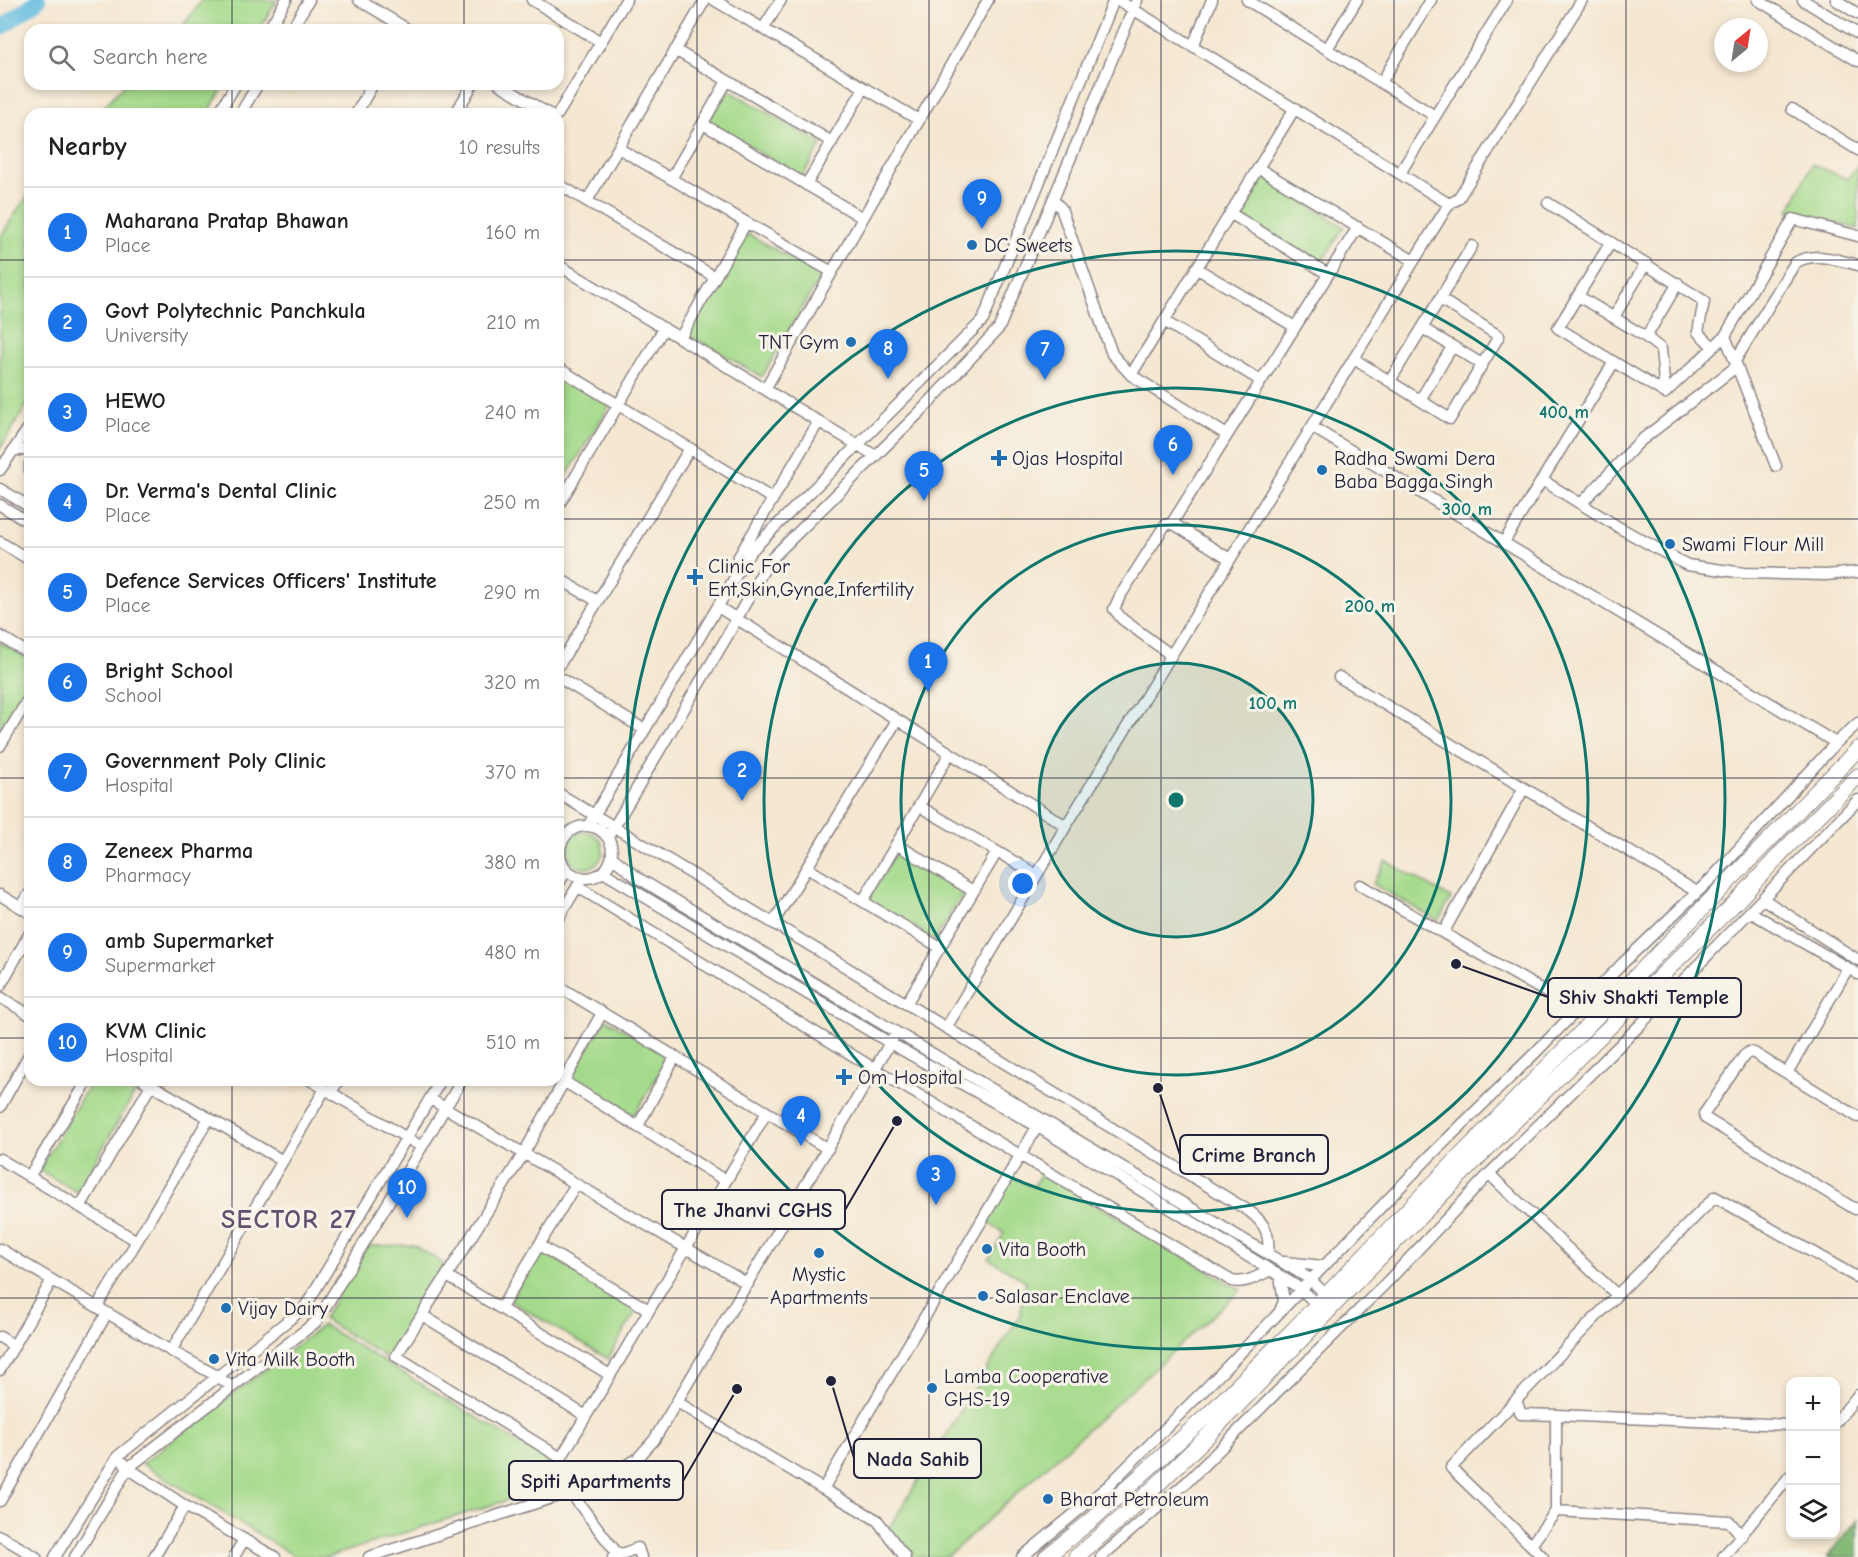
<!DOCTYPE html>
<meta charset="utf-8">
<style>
body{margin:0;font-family:"Comic Neue",sans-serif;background:#f6f6f6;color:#222}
.controls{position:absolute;right:18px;bottom:18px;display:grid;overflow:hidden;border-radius:12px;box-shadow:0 3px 9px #0003}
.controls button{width:54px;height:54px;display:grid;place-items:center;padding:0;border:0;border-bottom:2px solid #e0e0e0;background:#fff;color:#222;font:30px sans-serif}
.compass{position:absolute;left:1714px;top:18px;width:54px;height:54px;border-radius:50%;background:#fff;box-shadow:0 3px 9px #0003;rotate:30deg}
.you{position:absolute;left:1023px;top:884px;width:21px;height:21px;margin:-15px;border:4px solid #fff;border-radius:50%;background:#1a73e8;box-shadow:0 0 0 9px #1a73e833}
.badge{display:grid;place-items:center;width:39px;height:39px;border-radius:50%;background:#1a73e8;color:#fff;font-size:20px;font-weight:700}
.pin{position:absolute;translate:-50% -50px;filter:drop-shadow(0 2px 3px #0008)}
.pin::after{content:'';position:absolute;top:32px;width:21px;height:18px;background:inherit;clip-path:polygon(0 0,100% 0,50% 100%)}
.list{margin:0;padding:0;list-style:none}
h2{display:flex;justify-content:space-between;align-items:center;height:78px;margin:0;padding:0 24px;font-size:26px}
h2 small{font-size:20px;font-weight:400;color:#767676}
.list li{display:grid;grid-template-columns:39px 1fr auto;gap:18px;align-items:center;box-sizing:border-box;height:90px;padding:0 24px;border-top:2px solid #e0e0e0}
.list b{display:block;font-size:22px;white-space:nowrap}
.list p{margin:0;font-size:20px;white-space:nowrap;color:#767676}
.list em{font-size:20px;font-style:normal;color:#767676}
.icon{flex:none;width:33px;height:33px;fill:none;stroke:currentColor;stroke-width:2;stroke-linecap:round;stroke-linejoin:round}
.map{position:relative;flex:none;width:1858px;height:1557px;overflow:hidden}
.search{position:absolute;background:#fff;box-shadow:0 3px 9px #0003;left:24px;top:24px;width:540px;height:66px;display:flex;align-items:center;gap:15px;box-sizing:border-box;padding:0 21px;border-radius:18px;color:#767676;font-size:22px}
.panel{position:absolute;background:#fff;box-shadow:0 3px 9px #0003;left:24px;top:108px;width:540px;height:978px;border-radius:18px}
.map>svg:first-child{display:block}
.green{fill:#a4da8b;stroke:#637e63;stroke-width:1.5}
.forest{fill:#83ba77;stroke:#526e59;stroke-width:1.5}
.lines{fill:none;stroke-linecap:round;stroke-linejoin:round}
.river{stroke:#62bce0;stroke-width:16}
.minor-casing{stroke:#8c8486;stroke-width:13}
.highway-casing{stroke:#8c8486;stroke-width:17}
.minor{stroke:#fff;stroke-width:10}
.highway{stroke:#fff;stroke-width:15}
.grid{fill:none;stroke:#22223b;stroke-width:1.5;stroke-opacity:0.55}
.ring{fill:none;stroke:#0f766e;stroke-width:3}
.poi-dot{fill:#1f6fb2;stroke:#f7f3e8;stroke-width:2}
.labels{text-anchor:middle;stroke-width:6;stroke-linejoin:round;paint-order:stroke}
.poi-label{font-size:20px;fill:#22223b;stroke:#f7f3e8;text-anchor:start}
.district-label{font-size:26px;font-weight:bold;letter-spacing:1.5px;fill:#60516f;stroke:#f7f3e8}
.centre{fill:#0f766e;stroke:#f7f3e8;stroke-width:3}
.ring-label{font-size:18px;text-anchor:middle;font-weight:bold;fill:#0f766e;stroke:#f7f3e8;stroke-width:6;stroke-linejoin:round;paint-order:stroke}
.leader{fill:none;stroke:#22223b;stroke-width:2}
.callout-dot{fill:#22223b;stroke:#f7f3e8;stroke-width:2}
.callout{fill:#f7f3e8;stroke:#22223b;stroke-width:2}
.callout-label{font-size:21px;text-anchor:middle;font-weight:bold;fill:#22223b}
</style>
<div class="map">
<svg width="1858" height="1557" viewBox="0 0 1858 1557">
<rect width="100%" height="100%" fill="#f7f3e8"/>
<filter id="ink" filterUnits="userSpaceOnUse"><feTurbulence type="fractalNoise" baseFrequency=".0167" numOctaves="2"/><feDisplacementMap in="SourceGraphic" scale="12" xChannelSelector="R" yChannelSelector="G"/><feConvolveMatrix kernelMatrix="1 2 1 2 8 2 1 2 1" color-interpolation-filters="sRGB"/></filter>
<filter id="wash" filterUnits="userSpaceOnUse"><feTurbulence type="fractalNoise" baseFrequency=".008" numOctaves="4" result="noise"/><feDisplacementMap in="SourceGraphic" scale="24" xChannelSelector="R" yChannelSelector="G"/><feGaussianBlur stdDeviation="1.35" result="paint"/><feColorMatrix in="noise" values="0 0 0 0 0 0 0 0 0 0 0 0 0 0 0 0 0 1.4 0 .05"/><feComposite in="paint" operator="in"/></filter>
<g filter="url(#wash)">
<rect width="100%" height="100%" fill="#f5e7d1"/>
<path class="green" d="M202 0H277L259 30H180Z
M125 84H226L207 114H97Z
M727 89 822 144 802 177 708 122Z
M1812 164 1847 179 1858 165V229L1789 211Z
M1258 173 1344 227 1320 265 1234 212Z
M30 194V400L0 449V238L18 209Z
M748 234 821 276 762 377 689 335Z
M558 374 610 405 558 490Z
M0 642 30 660V680L0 732Z
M567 850a18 18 0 1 1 36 0a18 18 0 1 1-36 0Z
M896 852 964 892 935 940 868 900Z
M1386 861 1451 898 1438 921 1373 884Z
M606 1019 669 1057 634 1115 571 1077Z
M92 1080H136L141 1083 77 1192 39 1170Z
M1042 1172 1241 1290 947 1557H912L889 1528 1020 1315 1026 1281 989 1259 1004 1233 985 1221 1012 1177 1033 1187Z
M413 1245 444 1264 387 1358 323 1319 367 1246Z
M539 1250 638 1308 608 1359 510 1301Z
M323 1325 577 1478 328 1557H296L142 1464Z"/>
<path class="forest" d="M1858 1519V1557H1827Z"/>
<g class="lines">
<path class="river" d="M0 29 38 0"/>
</g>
</g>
<g filter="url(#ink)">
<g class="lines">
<g class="minor-casing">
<path id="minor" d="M359 0 409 30
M532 0 601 42
M714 0 919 120
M1118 0 1449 204
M1247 0 1435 116
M1758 0 1858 61
M1803 0 1858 34
M1836 0 1858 14
M763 29 781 0
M268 30 286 0
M291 30 309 0
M1193 46 1212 0
M1327 49 1357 0
M675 50 832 142
M1381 83 1431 0
M499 84 549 114
M1792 109 1858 150
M218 114 236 84
M240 114 258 84
M356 114 373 84
M455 114 473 84
M558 114 626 0
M703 124 863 218
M618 148 832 272
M1258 168 1414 261
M1400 173 1507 0
M671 179 727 81
M558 184 715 277
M806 185 864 88
M1053 200 1061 208 1112 354 1131 375 1227 435
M587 201 705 0
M1548 203 1704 301 1698 332 1713 347
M1230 213 1328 274
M1611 242 1558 328 1665 393 1725 336 1793 219 1858 236
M558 265 876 456
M1196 268 1295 327
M1578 296 1646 337 1661 349 1665 393
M1614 317 1646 263
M1164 321 1261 381
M1422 328 1482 364
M1725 336 1776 466
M1646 337 1678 283
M680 338 746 223
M1354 359 1450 419 1499 336 1440 299
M1735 361 1795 263C1813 251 1838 260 1858 265
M558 368 773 499
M1131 375 1295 108
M1390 381 1472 246
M765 389 988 0
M1420 400 1452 347
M1312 427 1836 743
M15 450H30
M30 464V471
M0 470 30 426
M1542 480 1620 528 1687 565 1744 573 1826 575 1858 572
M0 489 30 507
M1581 504 1639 442 1737 366
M0 505 30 523
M558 506 664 328
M1172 523 1230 559
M0 542 30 560
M1504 542 1614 362
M735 574 738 558 819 421
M558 578 597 601
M718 607 1066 826
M0 636 30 654
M1171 655 1122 619 1114 609 1120 596 1165 525 1172 523 1358 227
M558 667 690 448
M558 677 645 730
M1339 677 1697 892
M0 746 30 696
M558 793 1249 1211C1266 1224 1270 1234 1268 1255
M919 806 1037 875
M588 826 750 552 983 320 1114 0
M560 852a26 26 0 1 1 52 0a26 26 0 1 1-52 0Z
M608 837 725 640 768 562 919 413 999 328 1137 0
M896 844 973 891
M612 857 638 878 1310 1279 1331 1300
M807 868 939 947
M603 872 890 1043 1038 1127 1301 1289 1320 1308
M558 885 567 869
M1360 885 1577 1010
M578 887 875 1069 1232 1281C1246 1284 1258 1276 1271 1270
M0 895 30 913
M1763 899 1858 960
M863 901 950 753
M21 907 30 893
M1750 912 1858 974
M558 919 580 882
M773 923 897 720
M1443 933 1524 788
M0 986 30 933
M558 986 828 1149
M0 997 30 1015
M906 1004 997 852
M602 1013 524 1153 396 1356 561 1458 767 1112
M946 1028 1066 826 1449 204 1458 199 1582 0
M1787 1073 1848 968
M143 1080 283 1161
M310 1080 422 1147
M565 1082 726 1181
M331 1092 339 1080
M430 1099 748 1284
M0 1107 30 1053
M1858 1117 1754 1053 1749 1052 1744 1056 1704 1114 1705 1118 1855 1209 1858 1208
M638 1126 675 1057
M0 1159 137 1241 97 1307
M1489 1174 1617 1295 1715 1197 1858 1278
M29 1177 88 1080
M80 1207 151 1085
M137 1241 209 1118
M539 1245 649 1310
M0 1249 171 1351 217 1376 232 1387
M1285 1262 1323 1266
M447 1276 610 1375
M501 1308 576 1184
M1280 1311 1284 1301 1280 1276
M422 1315 586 1416
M0 1337 14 1346
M171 1351 325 1089
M0 1370 52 1280
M1516 1400 1521 1414 1556 1415V1511L1531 1545
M677 1402 823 1489 1040 1122
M1556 1415 1790 1425
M1836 1422 1858 1395
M124 1463 128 1468 185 1506 275 1557
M823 1489 877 1520 905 1557
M570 1492 619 1556
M0 1501 107 1313
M1556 1511 1729 1521 1742 1536
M0 1536 36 1557
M55 1557 118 1456 305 1307 441 1080
M75 1557 128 1468 317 1321 462 1080
M154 1557 185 1506
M234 1557 244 1539
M369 1557 598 1483 637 1459 654 1440 893 1038
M613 1557 638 1548 641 1557
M1022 1557 1108 1486 1220 1374 1430 1156 1534 1054 1623 963 1713 877 1836 743 1858 723
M1101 1557 1188 1481 1388 1281 1489 1174 1640 1025 1858 800
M1543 1557 1451 1468 1617 1295
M1723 1557 1790 1476"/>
</g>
<g class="highway-casing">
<path id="highway" d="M1046 1557 1093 1519 1213 1410 1295 1328 1392 1226 1858 749
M1076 1557C1177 1473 1263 1379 1353 1285 1479 1155 1608 1028 1737 901L1782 852 1858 776"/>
</g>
<use href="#minor" class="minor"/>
<use href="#highway" class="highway"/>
</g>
</g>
<path class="grid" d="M232 0V30M464 0V30M697 0V1557M929 0V1557M1161 0V1557M1394 0V1557M1626 0V1557M232 84V114M464 84V114M0 260H30M558 260H1858M0 519H30M558 519H1858M0 778H30M558 778H1858M0 1038H30M558 1038H1858M232 1080V1557M464 1080V1557M0 1298H1858"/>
<circle cx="1176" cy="800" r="137" fill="#0f766e" fill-opacity=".12"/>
<g class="ring">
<circle cx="1176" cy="800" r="137"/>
<circle cx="1176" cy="800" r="275"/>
<circle cx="1176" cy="800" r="412"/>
<circle cx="1176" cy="800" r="549"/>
</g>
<g class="poi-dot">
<circle cx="972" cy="245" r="6"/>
<circle cx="851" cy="342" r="6"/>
<path d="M996 449h6v6h6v6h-6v6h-6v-6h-6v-6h6z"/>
<circle cx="1322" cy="470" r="6"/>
<circle cx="1670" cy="544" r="6"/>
<path d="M692 568h6v6h6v6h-6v6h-6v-6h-6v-6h6z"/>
<path d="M841 1068h6v6h6v6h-6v6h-6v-6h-6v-6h6z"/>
<circle cx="987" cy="1249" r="6"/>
<circle cx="819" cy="1253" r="6"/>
<circle cx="983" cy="1296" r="6"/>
<circle cx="226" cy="1308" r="6"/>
<circle cx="214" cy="1359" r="6"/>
<circle cx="932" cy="1388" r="6"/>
<circle cx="1048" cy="1499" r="6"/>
</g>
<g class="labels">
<g class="poi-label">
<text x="984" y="252">DC Sweets</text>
<text x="839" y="349" text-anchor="end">TNT Gym</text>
<text x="1012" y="465">Ojas Hospital</text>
<text x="1334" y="465">Radha Swami Dera<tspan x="1334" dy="23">Baba Bagga Singh</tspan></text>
<text x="1682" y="551">Swami Flour Mill</text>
<text x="708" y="573">Clinic For<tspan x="708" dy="23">Ent,Skin,Gynae,Infertility</tspan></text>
<text x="858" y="1084">Om Hospital</text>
<text x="999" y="1256">Vita Booth</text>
<text x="819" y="1281" text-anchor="middle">Mystic<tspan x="819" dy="23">Apartments</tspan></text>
<text x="995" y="1303">Salasar Enclave</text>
<text x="238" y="1315">Vijay Dairy</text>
<text x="226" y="1366">Vita Milk Booth</text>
<text x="944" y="1383">Lamba Cooperative<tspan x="944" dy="23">GHS-19</tspan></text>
<text x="1060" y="1506">Bharat Petroleum</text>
</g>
<g class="district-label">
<text x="289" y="1228">SECTOR 27</text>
</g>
</g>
<circle cx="1176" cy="800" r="9" class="centre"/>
<g class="ring-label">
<text x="1564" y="418">400 m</text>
<text x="1467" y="515">300 m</text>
<text x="1370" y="612">200 m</text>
<text x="1273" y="709">100 m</text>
</g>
<path class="leader" d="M1456 964L1548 997M1158 1088L1180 1155M897 1121L845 1210M831 1381L854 1458M737 1389L683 1481"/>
<g class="callout-dot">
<circle cx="1456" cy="964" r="6"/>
<circle cx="1158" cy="1088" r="6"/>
<circle cx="897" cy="1121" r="6"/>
<circle cx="831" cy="1381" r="6"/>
<circle cx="737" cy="1389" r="6"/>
</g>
<g class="callout">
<rect x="1548" y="978" width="193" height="39" rx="6"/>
<rect x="1180" y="1135" width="148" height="39" rx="6"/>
<rect x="662" y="1190" width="183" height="39" rx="6"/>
<rect x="854" y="1439" width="127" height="39" rx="6"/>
<rect x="509" y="1461" width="174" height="39" rx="6"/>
</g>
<g class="callout-label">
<text x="1644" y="1004">Shiv Shakti Temple</text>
<text x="1254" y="1162">Crime Branch</text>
<text x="753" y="1217">The Jhanvi CGHS</text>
<text x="918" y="1466">Nada Sahib</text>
<text x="596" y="1488">Spiti Apartments</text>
</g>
</svg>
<div class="controls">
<button>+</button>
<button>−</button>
<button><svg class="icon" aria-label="layers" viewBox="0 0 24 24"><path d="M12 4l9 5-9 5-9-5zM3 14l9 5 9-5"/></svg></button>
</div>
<svg class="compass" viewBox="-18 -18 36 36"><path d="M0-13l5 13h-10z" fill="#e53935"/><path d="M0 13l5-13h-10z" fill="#767676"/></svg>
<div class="you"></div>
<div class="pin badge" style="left:928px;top:692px">1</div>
<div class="pin badge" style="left:742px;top:801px">2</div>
<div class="pin badge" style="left:936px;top:1205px">3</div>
<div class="pin badge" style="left:801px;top:1146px">4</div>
<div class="pin badge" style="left:924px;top:501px">5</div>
<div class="pin badge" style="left:1173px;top:475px">6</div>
<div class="pin badge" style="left:1045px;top:380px">7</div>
<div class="pin badge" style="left:888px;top:379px">8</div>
<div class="pin badge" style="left:982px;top:229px">9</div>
<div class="pin badge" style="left:407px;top:1218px">10</div>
<div class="search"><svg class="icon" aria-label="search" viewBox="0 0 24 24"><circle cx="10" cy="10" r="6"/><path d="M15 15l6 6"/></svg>Search here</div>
<section class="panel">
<h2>Nearby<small>10 results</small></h2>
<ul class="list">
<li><span class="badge">1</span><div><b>Maharana Pratap Bhawan</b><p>Place</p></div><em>160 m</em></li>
<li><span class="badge">2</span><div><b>Govt Polytechnic Panchkula</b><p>University</p></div><em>210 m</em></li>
<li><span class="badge">3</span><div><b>HEWO</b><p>Place</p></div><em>240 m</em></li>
<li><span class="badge">4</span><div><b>Dr. Verma's Dental Clinic</b><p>Place</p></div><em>250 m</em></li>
<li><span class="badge">5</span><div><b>Defence Services Officers' Institute</b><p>Place</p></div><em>290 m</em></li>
<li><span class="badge">6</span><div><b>Bright School</b><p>School</p></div><em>320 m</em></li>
<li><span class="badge">7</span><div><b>Government Poly Clinic</b><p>Hospital</p></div><em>370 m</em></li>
<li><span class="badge">8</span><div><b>Zeneex Pharma</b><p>Pharmacy</p></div><em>380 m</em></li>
<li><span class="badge">9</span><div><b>amb Supermarket</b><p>Supermarket</p></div><em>480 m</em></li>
<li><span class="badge">10</span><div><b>KVM Clinic</b><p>Hospital</p></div><em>510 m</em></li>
</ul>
</section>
</div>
